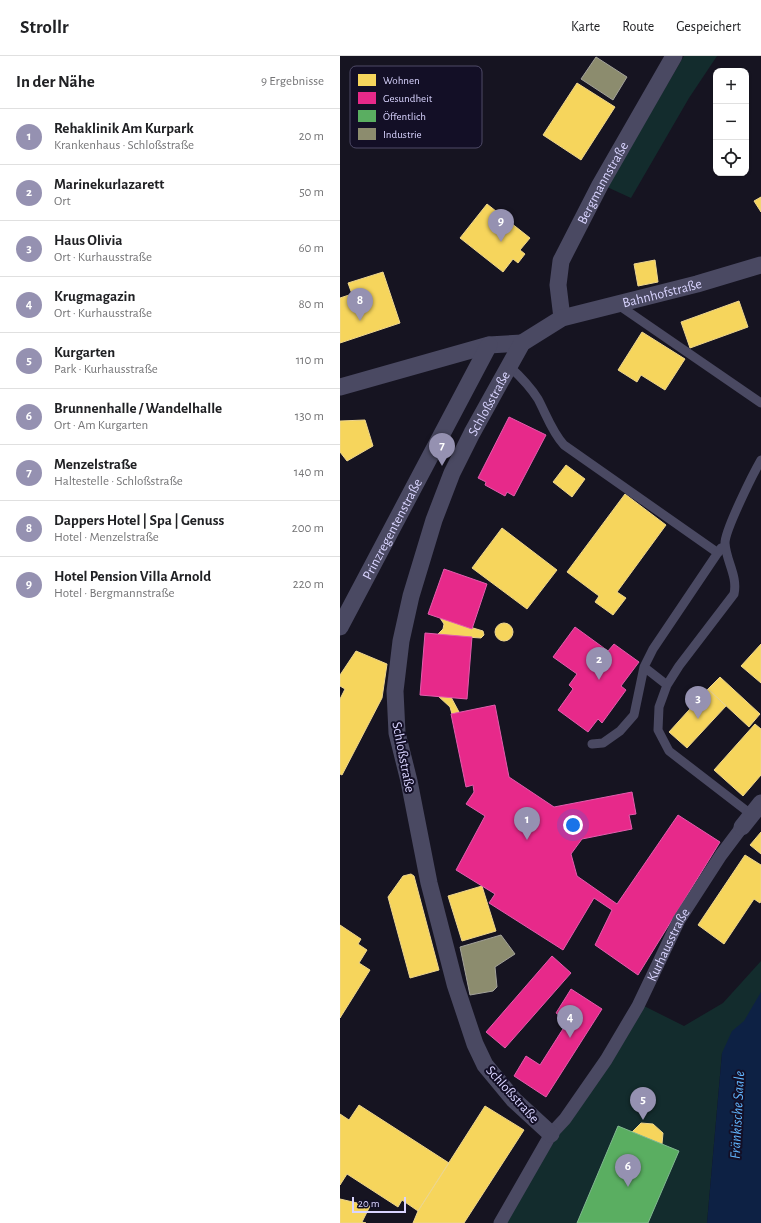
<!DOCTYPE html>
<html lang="de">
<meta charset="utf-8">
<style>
body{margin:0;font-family:"Alegreya Sans",sans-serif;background:#f6f6f6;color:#202124}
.controls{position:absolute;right:12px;top:12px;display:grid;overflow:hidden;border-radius:8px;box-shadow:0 1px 3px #0004}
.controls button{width:36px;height:36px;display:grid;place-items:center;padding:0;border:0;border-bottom:1px solid #e0e0e0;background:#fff;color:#202124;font:20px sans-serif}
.scale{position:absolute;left:12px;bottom:10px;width:54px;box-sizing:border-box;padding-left:4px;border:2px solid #d9d4ff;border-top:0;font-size:11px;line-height:14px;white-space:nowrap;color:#d9d4ff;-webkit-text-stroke:3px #130f26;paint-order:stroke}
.you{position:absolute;left:233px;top:769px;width:14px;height:14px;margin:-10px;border:3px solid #fff;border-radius:50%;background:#1a73e8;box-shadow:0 0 0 6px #1a73e833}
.badge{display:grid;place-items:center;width:26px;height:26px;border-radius:50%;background:#9591b1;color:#fff;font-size:13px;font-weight:700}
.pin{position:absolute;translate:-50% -33px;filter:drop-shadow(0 1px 2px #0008)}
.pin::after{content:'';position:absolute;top:21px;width:14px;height:12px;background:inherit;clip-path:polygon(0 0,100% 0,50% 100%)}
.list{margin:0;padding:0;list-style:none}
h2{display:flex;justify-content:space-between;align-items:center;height:52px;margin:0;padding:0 16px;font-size:17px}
h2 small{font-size:13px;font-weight:400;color:#757577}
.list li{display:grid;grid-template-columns:26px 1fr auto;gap:12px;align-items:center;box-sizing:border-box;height:56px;padding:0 16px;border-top:1px solid #e0e0e0}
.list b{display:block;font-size:15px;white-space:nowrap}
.list p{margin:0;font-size:13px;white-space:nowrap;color:#757577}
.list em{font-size:13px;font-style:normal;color:#757577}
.icon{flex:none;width:22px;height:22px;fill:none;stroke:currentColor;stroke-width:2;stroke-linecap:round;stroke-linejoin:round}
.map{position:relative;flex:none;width:421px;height:1167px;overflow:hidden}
header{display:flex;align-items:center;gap:24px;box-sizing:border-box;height:56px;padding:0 20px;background:#fff;border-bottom:1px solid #e0e0e0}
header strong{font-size:19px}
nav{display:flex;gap:22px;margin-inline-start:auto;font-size:14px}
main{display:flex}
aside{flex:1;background:#fff}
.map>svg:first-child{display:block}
.green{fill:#132c2d}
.water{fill:#0d2144}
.homes{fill:#f6d55c;stroke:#edd58d}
.health{fill:#e7298a;stroke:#e35cad}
.public{fill:#5aae61;stroke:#80b990}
.industry{fill:#8c8c6e;stroke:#a3a29a}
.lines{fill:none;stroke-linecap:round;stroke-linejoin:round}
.service{stroke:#4a4962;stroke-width:9}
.pedestrian{stroke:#4a4962;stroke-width:13}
.minor{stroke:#4a4962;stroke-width:17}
.labels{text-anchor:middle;stroke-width:4;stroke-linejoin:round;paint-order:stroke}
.street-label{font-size:14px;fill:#d9d4ff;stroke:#130f26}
.water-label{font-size:15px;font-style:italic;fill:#62b6ff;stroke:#130f26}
.key{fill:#130f26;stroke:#4e4a67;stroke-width:1}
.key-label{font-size:11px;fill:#d9d4ff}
</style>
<header>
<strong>Strollr</strong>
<nav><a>Karte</a><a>Route</a><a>Gespeichert</a></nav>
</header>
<main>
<aside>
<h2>In der Nähe<small>9 Ergebnisse</small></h2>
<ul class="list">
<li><span class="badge">1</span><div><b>Rehaklinik Am Kurpark</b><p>Krankenhaus · Schloßstraße</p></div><em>20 m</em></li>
<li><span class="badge">2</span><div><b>Marinekurlazarett</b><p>Ort</p></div><em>50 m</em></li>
<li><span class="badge">3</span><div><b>Haus Olivia</b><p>Ort · Kurhausstraße</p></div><em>60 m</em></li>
<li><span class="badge">4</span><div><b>Krugmagazin</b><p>Ort · Kurhausstraße</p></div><em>80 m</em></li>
<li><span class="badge">5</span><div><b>Kurgarten</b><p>Park · Kurhausstraße</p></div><em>110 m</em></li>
<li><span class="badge">6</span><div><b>Brunnenhalle / Wandelhalle</b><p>Ort · Am Kurgarten</p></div><em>130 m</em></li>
<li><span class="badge">7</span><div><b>Menzelstraße</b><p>Haltestelle · Schloßstraße</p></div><em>140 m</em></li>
<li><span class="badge">8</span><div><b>Dappers Hotel | Spa | Genuss</b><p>Hotel · Menzelstraße</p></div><em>200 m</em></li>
<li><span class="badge">9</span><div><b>Hotel Pension Villa Arnold</b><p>Hotel · Bergmannstraße</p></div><em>220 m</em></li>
</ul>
</aside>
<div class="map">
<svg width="421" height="1167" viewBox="0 0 421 1167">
<rect width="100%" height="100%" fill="#161421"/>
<path class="green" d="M344 0H377L349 42 291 142 267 131Z
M421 905V979L382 997 367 1167H160L304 950 344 970 383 947Z"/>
<path class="water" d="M421 936V1167H367L382 997 392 975 404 965Z"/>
<path class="homes" d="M237 27 275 51 241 104 203 79Z
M421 141V156L414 145Z
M147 148 190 182 180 194 185 198 178 207 173 203 163 216 120 182Z
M315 204 318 226 298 230 294 208Z
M43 216 60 267 0 287V242L12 238 8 227Z
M399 245 408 271 350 292 341 266Z
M302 276 345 303 325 334 301 319 297 326 278 314Z
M25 364 33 390 7 405 0 396V365Z
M226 409 245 423 232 441 213 426Z
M285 438 326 469 277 536 286 542 273 559 255 546 259 540 227 516Z
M162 472 217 514 187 553 132 512Z
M100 562 143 575 144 579 141 582 97 579 103 573 104 568Z
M155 576a9 9 0 1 1 18 0a9 9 0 1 1-18 0Z
M421 588V627L401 610Z
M16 595 47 608 42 642 2 719 0 718V643L5 633 0 630V619Z
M380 621 420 658 409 671 368 633Z
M368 633 386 650 347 692 329 676Z
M98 640 111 641 119 656 112 658 110 651Z
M415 668 421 673V719L403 740 374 714Z
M421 776V798L410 789Z
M405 799 421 809V845L420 847 414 843 384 888 358 869Z
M71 818 74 820 99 914 70 922 48 841 63 820Z
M142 830 156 875 122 885 108 840Z
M0 869 21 883 18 888 27 894 19 907 30 914 0 962Z
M19 1049 109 1107 78 1155 62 1144 58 1151 7 1118 0 1129V1058L9 1064Z
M145 1050 184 1074 124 1167H73L78 1155Z
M301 1067 313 1068 323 1077 322 1088 292 1076Z
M0 1143 30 1150 22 1166 26 1167H0Z"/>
<path class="health" d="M169 361 206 379 174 440 167 436 165 440 145 429 146 426 138 422Z
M104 513 147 528 132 573 88 558Z
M235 571 268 595 274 588 299 606 281 630 286 634 262 667 258 663 248 676 218 654 233 633 229 629 237 618 213 601Z
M85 577 132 581 127 643 80 639Z
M155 649 169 721 214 751 292 736 296 758 289 759 292 773 242 783 231 798 237 820 277 848 338 759 380 786 298 919 255 889 272 854 254 842 223 894 149 847 155 838 116 814 145 760 126 748 134 736 133 729 126 731 111 658Z
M212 900 231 917 165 992 146 976Z
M231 933 262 953 206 1041 174 1020 186 1000 200 1009 228 965 216 957Z"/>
<path class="public" d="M278 1070 339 1095 308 1167H237Z"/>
<path class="industry" d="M256 1 287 21 273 44 241 23Z
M161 879 175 898 155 911 157 931 153 935 130 939 120 891Z"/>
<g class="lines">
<path class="service" d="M277 248 421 347
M169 310C180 320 190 330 198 343 206 358 212 376 224 389L378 497
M304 611 327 629
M252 688 263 687 280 675 294 659 304 611 313 593 381 492
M412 759 329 695 318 674 319 651 327 629 339 610 394 538C398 520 386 505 385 487 385 474 413 418 421 404"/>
<path class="pedestrian" id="s1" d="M160 1167 211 1078 225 1063 266 1004 298 950 339 864 381 799 402 771"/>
<g class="minor">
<path id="s2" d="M222 262 218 229 221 205 260 129 334 0"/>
<path d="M0 331 149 289 182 287"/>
<path id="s3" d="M0 571 149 289"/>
<path d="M402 771 421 747"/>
<path id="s4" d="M211 1078 174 1044 145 1009 135 988 115 928 89 827 69 725 57 677 55 635 61 585 71 540 94 464 112 417 132 377 182 287 222 262 357 228 421 209"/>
</g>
</g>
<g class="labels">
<g class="street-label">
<text dy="5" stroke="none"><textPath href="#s2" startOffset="146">Bergmannstraße</textPath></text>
<text dy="5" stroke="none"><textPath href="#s4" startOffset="1006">Bahnhofstraße</textPath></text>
<text dy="5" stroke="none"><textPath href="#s4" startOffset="787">Schloßstraße</textPath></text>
<text dy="5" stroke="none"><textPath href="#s3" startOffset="111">Prinzregentenstraße</textPath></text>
<text transform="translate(64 701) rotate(79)" y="5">Schloßstraße</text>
<text dy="5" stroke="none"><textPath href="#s1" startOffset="326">Kurhausstraße</textPath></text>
<text transform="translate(173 1038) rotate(48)" y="5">Schloßstraße</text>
</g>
<g class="water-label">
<text transform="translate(397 1059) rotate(-87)" y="5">Fränkische Saale</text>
</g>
</g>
<rect x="10" y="10" width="132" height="82" rx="6" class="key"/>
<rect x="18" y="18" width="18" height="12" fill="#f6d55c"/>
<rect x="18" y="36" width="18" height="12" fill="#e7298a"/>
<rect x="18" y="54" width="18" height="12" fill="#5aae61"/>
<rect x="18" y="72" width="18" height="12" fill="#8c8c6e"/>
<g class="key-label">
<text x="43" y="28">Wohnen</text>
<text x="43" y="46">Gesundheit</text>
<text x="43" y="64">Öffentlich</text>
<text x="43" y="82">Industrie</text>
</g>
</svg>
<div class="controls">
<button>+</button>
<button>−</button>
<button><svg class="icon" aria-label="locate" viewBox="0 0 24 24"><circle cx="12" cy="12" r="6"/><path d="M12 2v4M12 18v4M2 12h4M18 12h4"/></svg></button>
</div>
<div class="scale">20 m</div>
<div class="you"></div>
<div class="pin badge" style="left:187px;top:784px">1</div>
<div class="pin badge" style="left:259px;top:624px">2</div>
<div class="pin badge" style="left:358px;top:663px">3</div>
<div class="pin badge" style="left:230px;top:982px">4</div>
<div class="pin badge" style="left:303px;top:1064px">5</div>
<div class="pin badge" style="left:288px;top:1131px">6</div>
<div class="pin badge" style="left:102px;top:410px">7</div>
<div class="pin badge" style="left:20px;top:265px">8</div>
<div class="pin badge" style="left:161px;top:186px">9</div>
</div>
</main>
